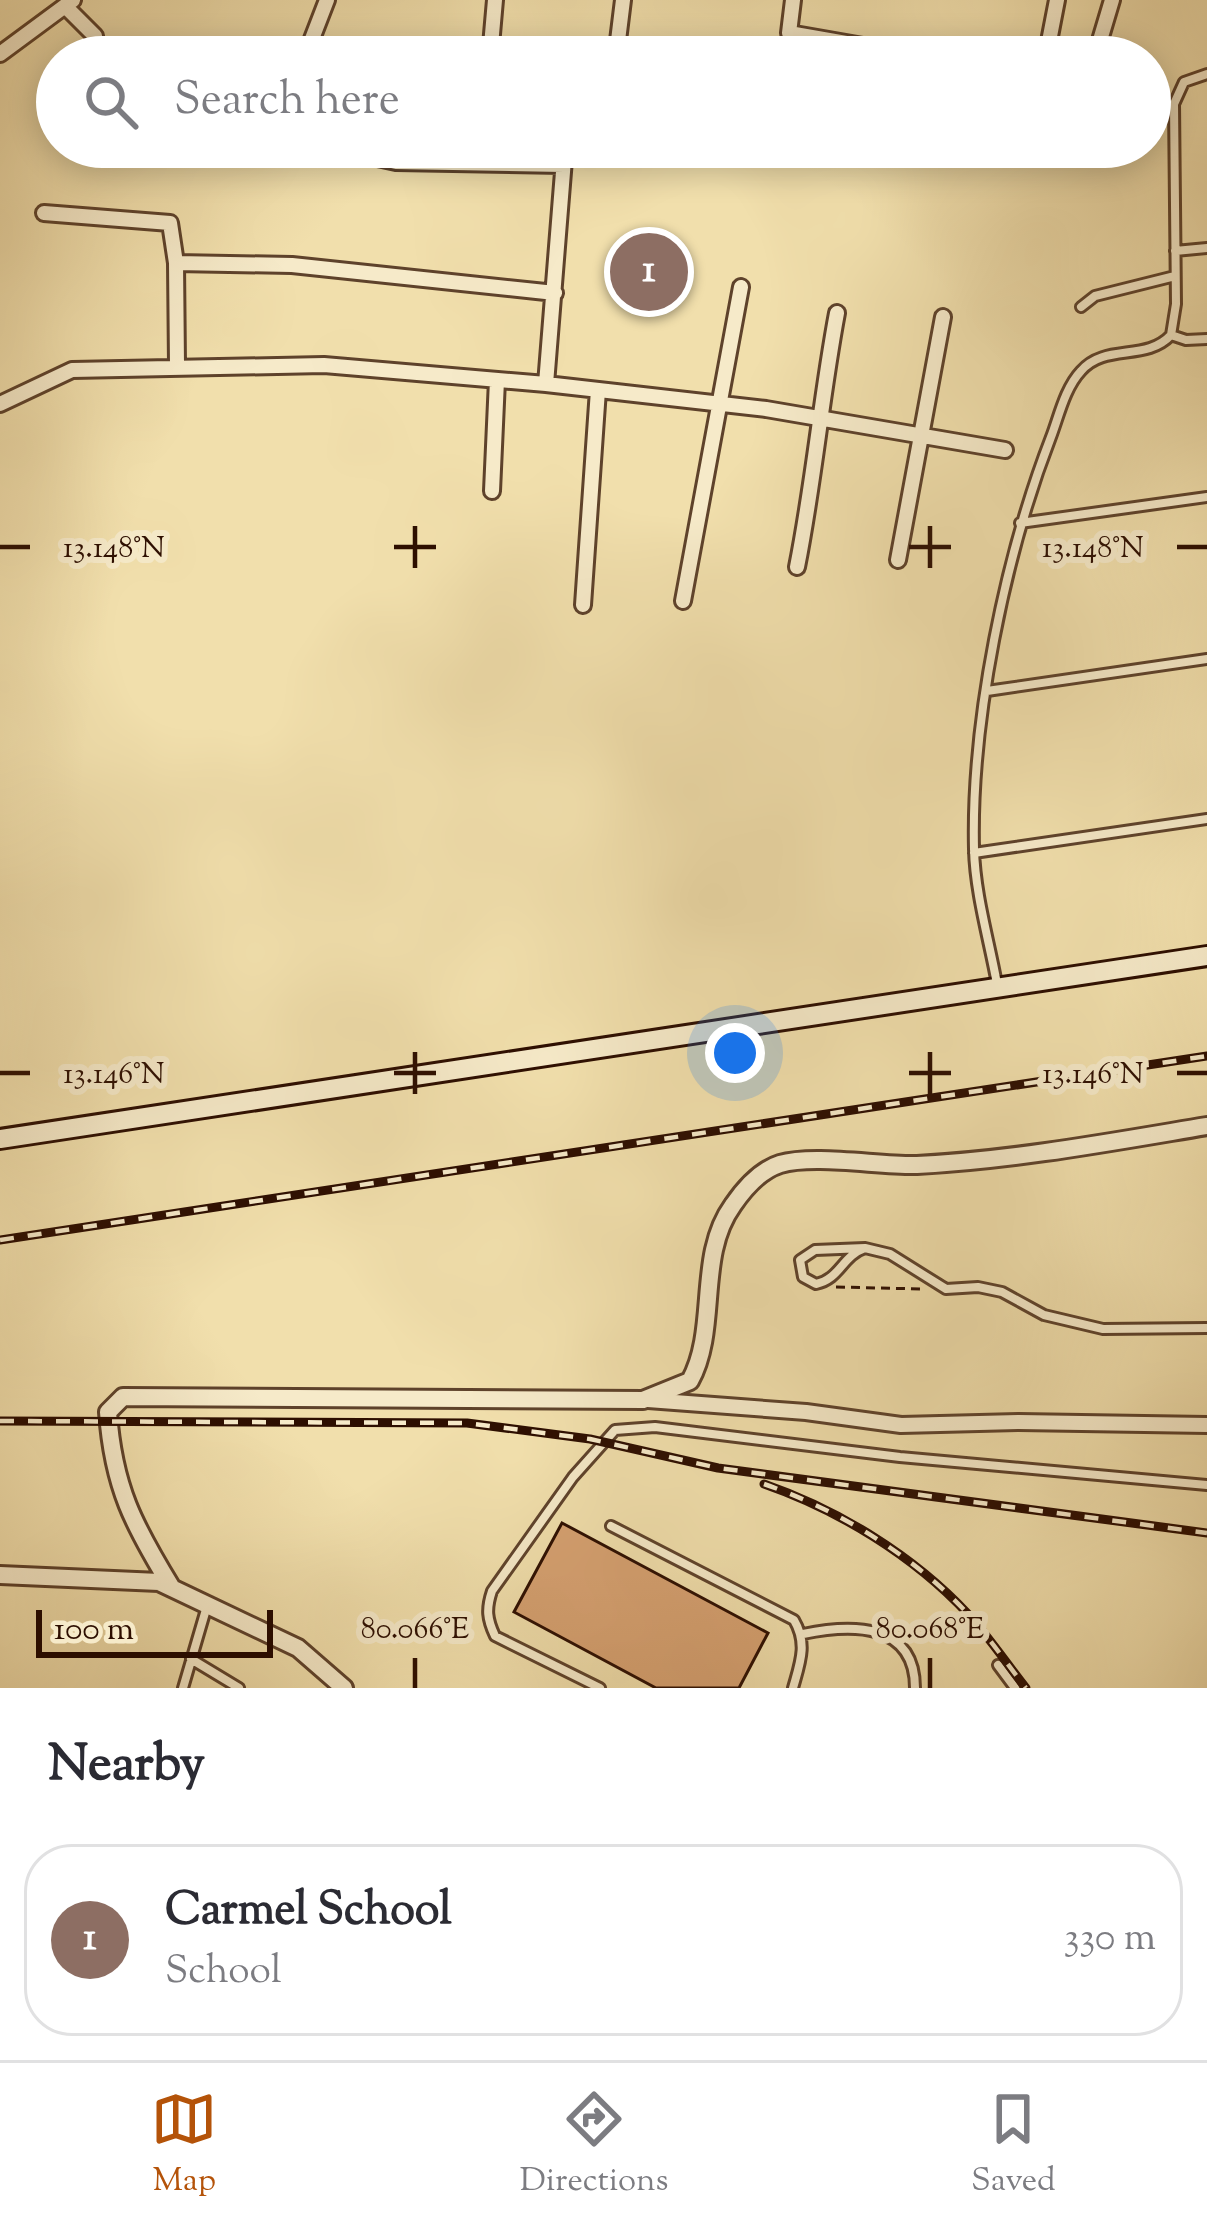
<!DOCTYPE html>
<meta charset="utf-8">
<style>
body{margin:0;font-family:"Sorts Mill Goudy",serif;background:#f7f7f7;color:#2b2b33}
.scale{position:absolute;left:36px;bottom:30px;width:237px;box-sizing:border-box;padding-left:12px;border:6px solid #2d0e00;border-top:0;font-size:33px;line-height:42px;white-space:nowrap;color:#2d0e00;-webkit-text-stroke:9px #f6eac9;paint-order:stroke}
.you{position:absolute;left:735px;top:1053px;width:42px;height:42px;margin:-30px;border:9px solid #fff;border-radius:50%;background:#1a73e8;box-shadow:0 0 0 18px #1a73e833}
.badge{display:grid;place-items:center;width:78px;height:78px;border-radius:50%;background:#b45309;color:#fff;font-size:39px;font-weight:700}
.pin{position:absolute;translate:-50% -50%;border:6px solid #fff;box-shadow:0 3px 12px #0006}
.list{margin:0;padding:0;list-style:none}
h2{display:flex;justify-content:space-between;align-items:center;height:156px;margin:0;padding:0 48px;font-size:51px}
h2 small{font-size:39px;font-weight:400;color:#7c7c81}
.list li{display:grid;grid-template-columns:78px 1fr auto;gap:36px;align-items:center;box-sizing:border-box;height:192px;margin:0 24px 24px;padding:0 24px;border:3px solid #e1e1e2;border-radius:48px}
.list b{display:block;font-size:45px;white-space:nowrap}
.list p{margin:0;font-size:39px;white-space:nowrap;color:#7c7c81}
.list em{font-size:39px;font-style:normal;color:#7c7c81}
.icon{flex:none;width:66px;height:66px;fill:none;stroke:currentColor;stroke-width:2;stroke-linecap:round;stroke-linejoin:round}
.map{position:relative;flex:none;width:1207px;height:1688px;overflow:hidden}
.search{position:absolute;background:#fff;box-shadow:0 6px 30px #0003;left:36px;right:36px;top:36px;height:132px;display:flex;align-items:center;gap:30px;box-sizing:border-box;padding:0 42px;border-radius:66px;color:#7c7c81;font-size:45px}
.sheet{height:372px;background:#fff}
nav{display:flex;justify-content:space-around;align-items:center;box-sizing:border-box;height:168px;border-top:3px solid #e1e1e2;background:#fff;font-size:33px;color:#7c7c81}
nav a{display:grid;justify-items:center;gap:6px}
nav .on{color:#b45309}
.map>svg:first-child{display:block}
.building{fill:#d6a171;stroke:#2d0e00;stroke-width:3}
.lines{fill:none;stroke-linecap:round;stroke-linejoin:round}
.service-casing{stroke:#5e422b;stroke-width:14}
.minor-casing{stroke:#5e422b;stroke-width:20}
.tertiary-casing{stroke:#5e422b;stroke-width:22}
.secondary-casing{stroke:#2d0e00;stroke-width:24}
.path{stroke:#2d0e00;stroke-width:3;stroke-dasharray:9 6;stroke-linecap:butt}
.service{stroke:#f6eac9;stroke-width:8}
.minor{stroke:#f6eac9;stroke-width:14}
.tertiary{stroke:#f6eac9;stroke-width:16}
.secondary{stroke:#f6eac9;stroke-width:18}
.rail-casing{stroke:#2d0e00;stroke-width:9}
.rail{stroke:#f6eac9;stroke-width:4.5;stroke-dasharray:14;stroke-linecap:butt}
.ticks{fill:none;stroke:#2d0e00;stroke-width:4.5}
.ticks-label{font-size:30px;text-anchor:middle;fill:#2d0e00;stroke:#f6eac9;stroke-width:12;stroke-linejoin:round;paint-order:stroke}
</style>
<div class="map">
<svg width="1207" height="1688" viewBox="0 0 1207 1688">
<rect width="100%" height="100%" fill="#f1dfac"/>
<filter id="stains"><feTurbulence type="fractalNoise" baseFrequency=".00167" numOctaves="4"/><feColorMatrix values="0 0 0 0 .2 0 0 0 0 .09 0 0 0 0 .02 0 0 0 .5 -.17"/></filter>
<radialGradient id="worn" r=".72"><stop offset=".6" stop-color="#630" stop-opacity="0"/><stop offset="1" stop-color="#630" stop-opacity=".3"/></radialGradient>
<path class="building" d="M562 1523 768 1633 739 1688H656L514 1612Z"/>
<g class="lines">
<g class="service-casing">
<path id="service" d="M1175 251 1207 248
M1081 307 1095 296 1175 276
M1171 335 1186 340 1207 339
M1020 523 1207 497
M987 691 1207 659
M974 853 1207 819
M997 984C989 940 975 893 974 849 971 721 1005 556 1051 437 1059 416 1065 388 1081 371 1105 343 1146 362 1171 335L1176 304 1174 104 1184 82 1207 74
M865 1248C842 1256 840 1279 816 1284L803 1277 800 1260 815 1250 865 1248 890 1254 946 1289 978 1287 1002 1292 1044 1315 1103 1329 1207 1328
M611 1526 794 1620C808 1644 800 1663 793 1688
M803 1634C851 1624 915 1622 915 1688
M191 1659 239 1688
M998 1665 1015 1688
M183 1688 207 1606
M600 1688 495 1636C487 1619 486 1609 492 1591L573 1477 615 1430 655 1427 900 1457 1207 1485"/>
</g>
<g class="minor-casing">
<path id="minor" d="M793 0 789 33 926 57
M67 8 95 36 88 57
M0 54 73 0
M305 57 327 0
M490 57 495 0
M616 57 623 0
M1046 57 1057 0
M1095 57 1112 0
M326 147 396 162 564 165
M44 213 170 223 176 263 177 365
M176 263 292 265 555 293
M546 384 565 147
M0 404 72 370 324 365 546 384 766 409 1005 450
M492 491 497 380
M898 560 943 317
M797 567C814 482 821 398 837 313
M683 601 741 287
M583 605 598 390
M648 1400 806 1412 901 1425 1019 1422 1207 1425"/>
</g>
<g class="tertiary-casing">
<path id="tertiary" d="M0 1575 159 1582 298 1648 344 1688
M172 1588C134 1526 113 1487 108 1412L123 1397 643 1400 690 1381C719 1328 696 1256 733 1205 744 1189 761 1170 780 1164 814 1154 879 1166 917 1165 1014 1160 1111 1142 1207 1126"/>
</g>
<g class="secondary-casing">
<path id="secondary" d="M0 1139 1207 956"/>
</g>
<path class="path" d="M836 1287 922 1289"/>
<use href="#service" class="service"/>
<use href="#minor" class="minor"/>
<use href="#tertiary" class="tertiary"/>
<use href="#secondary" class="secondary"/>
<g class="rail-casing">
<path id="rail" d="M0 1240 1207 1056
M0 1421 467 1423 590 1439 718 1468 1207 1533
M764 1484C839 1510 914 1556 968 1614 989 1637 1007 1664 1026 1688"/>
</g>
<use href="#rail" class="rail"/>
</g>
<path class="ticks" d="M415 526V568M930 526V568M0 547H30M394 547H436M909 547H951M1177 547H1207M415 1052V1094M930 1052V1094M0 1073H30M394 1073H436M909 1073H951M1177 1073H1207M415 1658V1688M930 1658V1688"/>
<g class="ticks-label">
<text x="114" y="557">13.148°N</text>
<text x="1093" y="557">13.148°N</text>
<text x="114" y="1083">13.146°N</text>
<text x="1093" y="1083">13.146°N</text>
<text x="415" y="1638">80.066°E</text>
<text x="930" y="1638">80.068°E</text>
</g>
<rect width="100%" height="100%" filter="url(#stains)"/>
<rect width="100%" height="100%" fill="url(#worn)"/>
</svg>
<div class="scale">100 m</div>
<div class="you"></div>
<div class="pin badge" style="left:649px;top:272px;background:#8d6e63">1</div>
<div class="search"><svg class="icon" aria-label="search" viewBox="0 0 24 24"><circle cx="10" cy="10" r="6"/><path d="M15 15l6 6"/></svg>Search here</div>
</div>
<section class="sheet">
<h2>Nearby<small></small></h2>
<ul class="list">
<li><span class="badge" style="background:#8d6e63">1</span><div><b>Carmel School</b><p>School</p></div><em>330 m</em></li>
</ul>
</section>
<nav>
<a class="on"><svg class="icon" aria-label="map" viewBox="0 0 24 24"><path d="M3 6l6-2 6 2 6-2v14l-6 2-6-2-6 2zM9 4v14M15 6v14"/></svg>Map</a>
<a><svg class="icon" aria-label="directions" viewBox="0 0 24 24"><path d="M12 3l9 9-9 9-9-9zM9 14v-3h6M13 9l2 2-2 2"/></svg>Directions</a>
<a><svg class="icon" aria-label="saved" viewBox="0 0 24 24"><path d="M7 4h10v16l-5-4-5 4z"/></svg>Saved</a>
</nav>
